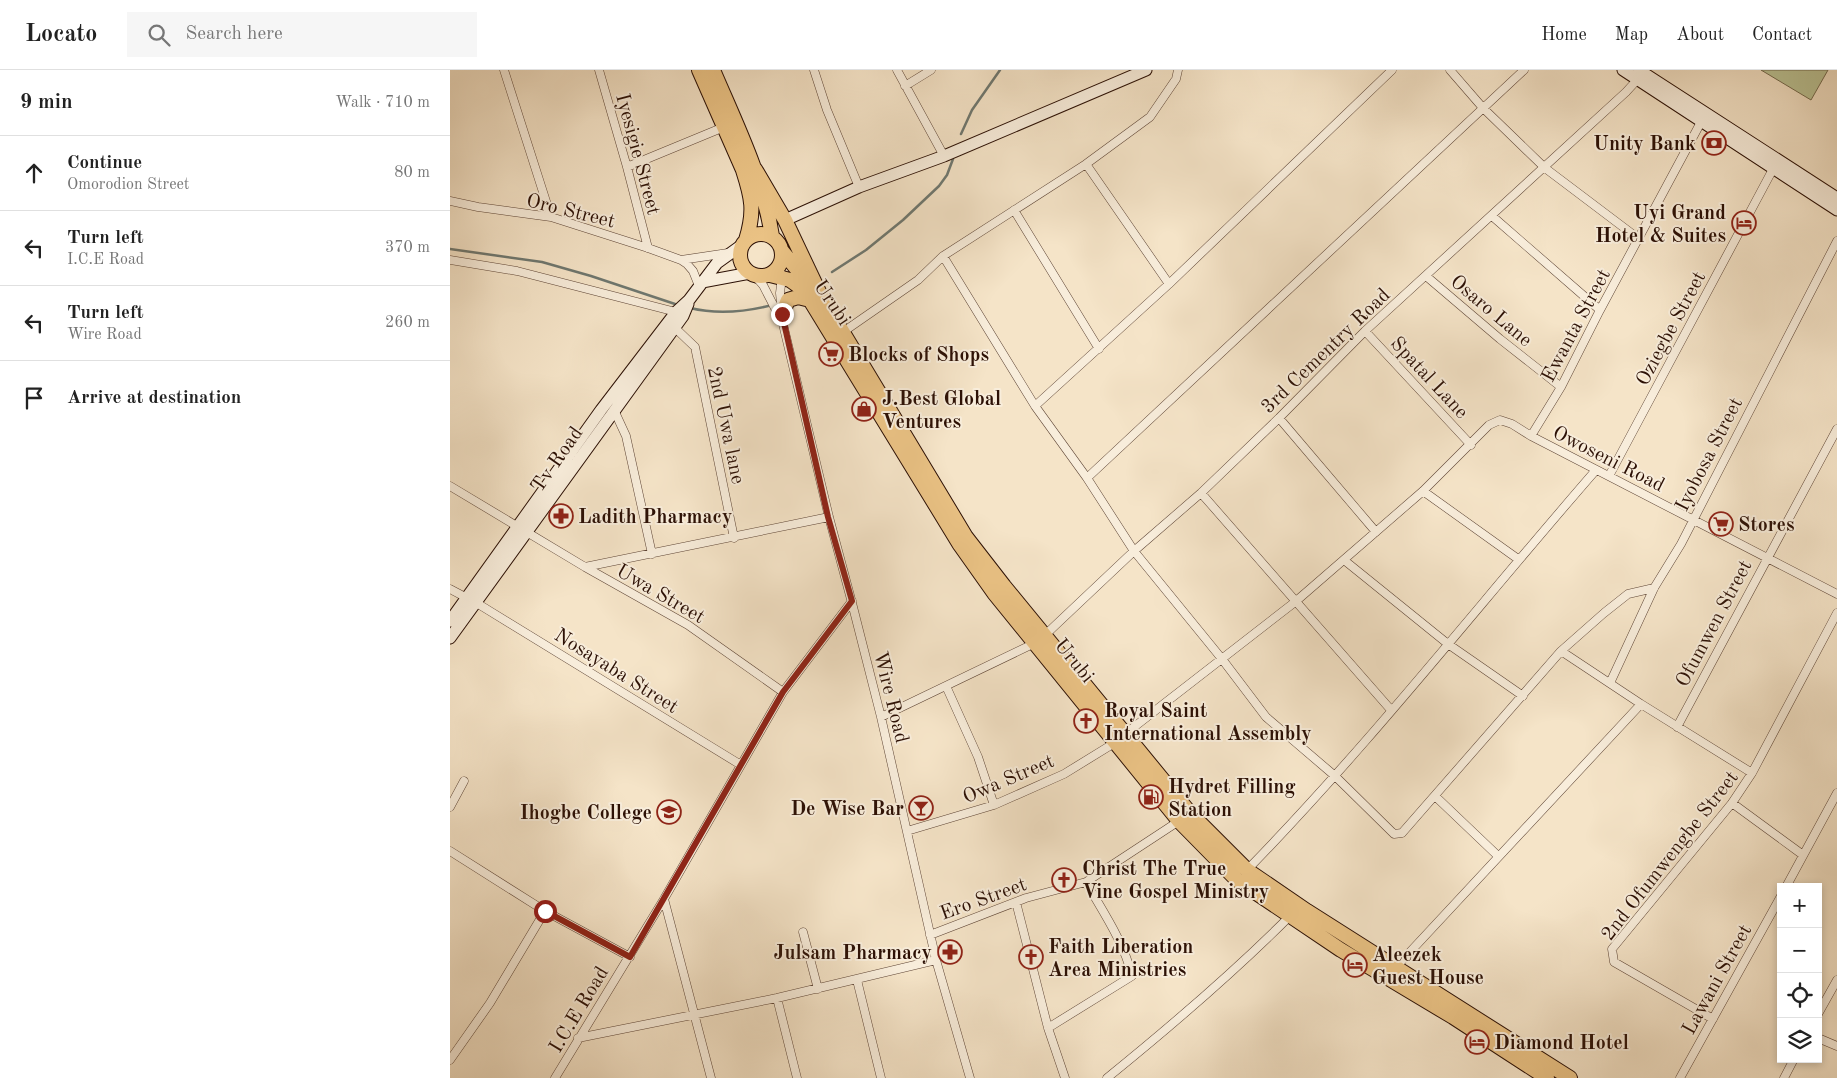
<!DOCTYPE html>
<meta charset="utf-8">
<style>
body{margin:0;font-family:"Old Standard TT",serif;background:#f6f6f6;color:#222}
.controls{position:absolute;right:15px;bottom:15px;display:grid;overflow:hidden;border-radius:0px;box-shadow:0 2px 8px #0003}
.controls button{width:45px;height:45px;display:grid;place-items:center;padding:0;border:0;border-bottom:1px solid #e0e0e0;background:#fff;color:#222;font:25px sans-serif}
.stop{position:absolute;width:15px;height:15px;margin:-11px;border:4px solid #8f2418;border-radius:50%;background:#fff}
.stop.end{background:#8f2418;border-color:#fff;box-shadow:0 1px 5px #0008}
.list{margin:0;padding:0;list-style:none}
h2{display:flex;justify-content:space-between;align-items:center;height:65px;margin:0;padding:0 20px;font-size:21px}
h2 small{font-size:16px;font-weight:400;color:#767676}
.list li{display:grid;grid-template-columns:32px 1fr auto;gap:15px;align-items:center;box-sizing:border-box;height:75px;padding:0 20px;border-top:1px solid #e0e0e0}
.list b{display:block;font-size:19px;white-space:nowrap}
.list p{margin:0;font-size:16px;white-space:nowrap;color:#767676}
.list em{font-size:16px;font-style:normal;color:#767676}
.icon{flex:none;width:28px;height:28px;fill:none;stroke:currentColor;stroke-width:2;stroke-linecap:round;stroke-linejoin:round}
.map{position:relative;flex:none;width:1387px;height:1008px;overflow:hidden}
header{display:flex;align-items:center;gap:30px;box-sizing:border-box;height:70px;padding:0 25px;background:#fff;border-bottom:1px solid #e0e0e0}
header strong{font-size:24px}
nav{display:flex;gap:28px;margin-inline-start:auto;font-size:18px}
.search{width:350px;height:45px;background:#f6f6f6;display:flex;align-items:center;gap:12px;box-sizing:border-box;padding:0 18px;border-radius:0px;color:#767676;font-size:19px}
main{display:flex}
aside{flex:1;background:#fff}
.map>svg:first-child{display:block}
.green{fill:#bbc496;stroke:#746a4e}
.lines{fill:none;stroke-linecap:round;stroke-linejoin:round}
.stream{stroke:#6f7870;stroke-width:2.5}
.street-casing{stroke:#5e4536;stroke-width:9}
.secondary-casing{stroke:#2c1005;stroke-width:13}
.highway-casing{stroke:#2c1005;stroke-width:16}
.street{stroke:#f8eddb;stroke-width:8}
.secondary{stroke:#f8eddb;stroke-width:11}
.highway{stroke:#eac284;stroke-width:14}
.route{stroke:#8f2418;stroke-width:6}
.labels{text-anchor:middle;stroke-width:4;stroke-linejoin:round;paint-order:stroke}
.poi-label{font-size:20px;font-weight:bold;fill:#2c1005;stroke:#f8eddb;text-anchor:start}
.street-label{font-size:20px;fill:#2c1005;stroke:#f8eddb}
</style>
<header>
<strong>Locato</strong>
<div class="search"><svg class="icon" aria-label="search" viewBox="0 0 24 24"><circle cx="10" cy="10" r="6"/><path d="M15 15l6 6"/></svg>Search here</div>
<nav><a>Home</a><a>Map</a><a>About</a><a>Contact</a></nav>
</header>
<main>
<aside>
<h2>9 min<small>Walk · 710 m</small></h2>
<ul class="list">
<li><svg class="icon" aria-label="ahead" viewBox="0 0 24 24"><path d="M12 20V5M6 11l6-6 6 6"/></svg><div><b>Continue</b><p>Omorodion Street</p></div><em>80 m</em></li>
<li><svg class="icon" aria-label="left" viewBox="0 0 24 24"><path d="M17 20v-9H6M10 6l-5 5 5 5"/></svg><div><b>Turn left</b><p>I.C.E Road</p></div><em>370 m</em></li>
<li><svg class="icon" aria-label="left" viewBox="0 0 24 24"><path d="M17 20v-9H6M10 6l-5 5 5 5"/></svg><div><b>Turn left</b><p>Wire Road</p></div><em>260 m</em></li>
<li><svg class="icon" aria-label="arrive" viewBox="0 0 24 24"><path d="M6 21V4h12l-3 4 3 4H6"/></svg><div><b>Arrive at destination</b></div></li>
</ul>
</aside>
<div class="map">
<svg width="1387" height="1008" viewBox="0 0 1387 1008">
<rect width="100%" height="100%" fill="#f5e4c8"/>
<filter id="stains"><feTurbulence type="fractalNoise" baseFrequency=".004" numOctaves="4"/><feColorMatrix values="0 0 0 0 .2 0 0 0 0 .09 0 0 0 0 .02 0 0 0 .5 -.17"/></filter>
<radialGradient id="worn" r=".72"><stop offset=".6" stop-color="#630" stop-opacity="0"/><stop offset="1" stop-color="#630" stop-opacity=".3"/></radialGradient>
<path class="green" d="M1311 0H1378L1361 30Z"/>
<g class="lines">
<path class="stream" d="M511 64 522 40 550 0
M0 179 92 192 141 206 225 234
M382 202 416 180 453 150 489 116 497 105 503 89
M240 238C265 244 293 242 318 236"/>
<g class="street-casing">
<path id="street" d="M54 0 101 147
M149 0 177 97 198 178
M364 0 377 40 409 117
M447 0 494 86
M1000 0 1033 38 1095 98 1189 169
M455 16 481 0
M636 94 719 214
M177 97 274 57
M0 131 28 137 101 147 198 178 231 190 237 194 243 201 249 216
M564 140 649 279
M1042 146 1150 240
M493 186 585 336 637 408 684 481 772 589 816 647 885 706 944 764 952 763 1111 581 1154 543 1178 524 1204 518
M0 190 67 201 226 242
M231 190 278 183
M329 198 332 207 330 223 333 254 379 447 402 533 431 647 486 890 520 1008
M305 206 313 215 330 248
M976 206 1050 269 1111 317
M224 257 245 277 284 468
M915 261 1021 375
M393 262 468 210 493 186 636 94 700 47 726 9 728 0
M585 336 719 214 942 0
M164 340 176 366 202 484
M829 348 926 462
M1081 366 1111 317 1150 240 1251 52
M1159 406 1323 99
M637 408 1074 0
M0 416 135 497 238 555 333 622
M973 421 1068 489
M751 423 941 640
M894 490 998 574 1073 626
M135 497 379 447
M0 519 17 528
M25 532 291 695
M1111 581 1191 634 1302 703
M1160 613 1204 518 1231 474 1387 171
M496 616 528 687 544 735
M431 647 585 573 594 566 684 481 751 423 829 348 915 261 1176 22 1187 10
M1227 657 1387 359
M675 664 845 532 973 421 1039 355 1050 350 1062 354 1081 366 1387 524
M985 726 1048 786
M1282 733 1353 785
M0 737 14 711
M457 761 544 735 614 704 666 672
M0 781 95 841 180 887
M797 800C921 673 1030 533 1146 400
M1336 817 1387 723
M214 829 261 1008
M566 832 598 958 615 1008
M353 862 368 919
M480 865 576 828 636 812 729 751
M946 897 1191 634
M407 910 431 1008
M327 928 347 1008
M1368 944 1387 910
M1263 949 1164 892 1162 879 1282 733 1302 703 1387 543
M598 958 682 906C674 872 653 842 636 812
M128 968 327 928 486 890
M1368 968 1387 976
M0 990 40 933 95 841
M105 1008 214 829 333 622 402 531
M657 1008C720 957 782 904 840 846
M1230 1008 1331 826
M1334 1008 1344 989"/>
</g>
<g class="secondary-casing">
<path id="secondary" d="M1173 0 1387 140
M1189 0 1387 128
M335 150 409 117 494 86 696 0
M252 212 300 203
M0 551 151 340 226 242 239 230 267 193 292 175
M0 568 233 246 238 234"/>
</g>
<g class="highway-casing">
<path id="highway" d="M249 0 293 100C302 128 305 141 296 170
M263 0C286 54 313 108 322 166
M305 99 335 150 371 226 516 467 554 516 740 743 797 800 857 841 1120 1008
M290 185a21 21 0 1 1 42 0a21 21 0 1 1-42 0Z
M332 181 360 215
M320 205 340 210 354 220 510 475 544 523 729 751 787 810 891 880 1003 947 1097 1008
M332 244 338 230 348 227 360 230"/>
</g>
<use href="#street" class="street"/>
<use href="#secondary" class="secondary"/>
<use href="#highway" class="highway"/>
</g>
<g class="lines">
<path class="route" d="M95 841 180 887 333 622 402 531 378 447 332 244"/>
</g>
<defs>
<g id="bank-ring" transform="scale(1.25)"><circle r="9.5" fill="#f8eddb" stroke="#8f2418" stroke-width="1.5"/><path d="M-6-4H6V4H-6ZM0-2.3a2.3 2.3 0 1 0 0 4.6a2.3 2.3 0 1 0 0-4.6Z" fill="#8f2418"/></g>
<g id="hotel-ring" transform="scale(1.25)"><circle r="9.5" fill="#f8eddb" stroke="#8f2418" stroke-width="1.5"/><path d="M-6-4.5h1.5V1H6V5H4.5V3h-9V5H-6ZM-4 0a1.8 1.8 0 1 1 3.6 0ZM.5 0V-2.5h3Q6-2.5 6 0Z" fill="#8f2418"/></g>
<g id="supermarket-ring" transform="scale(1.25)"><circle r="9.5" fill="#f8eddb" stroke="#8f2418" stroke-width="1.5"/><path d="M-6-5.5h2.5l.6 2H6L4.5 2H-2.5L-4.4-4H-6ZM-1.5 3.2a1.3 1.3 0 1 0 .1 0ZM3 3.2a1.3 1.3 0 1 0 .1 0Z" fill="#8f2418"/></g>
<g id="shop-ring" transform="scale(1.25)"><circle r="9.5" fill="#f8eddb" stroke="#8f2418" stroke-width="1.5"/><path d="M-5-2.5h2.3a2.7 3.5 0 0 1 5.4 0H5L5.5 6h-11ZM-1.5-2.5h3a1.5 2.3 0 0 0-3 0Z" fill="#8f2418"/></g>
<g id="pharmacy-ring" transform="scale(1.25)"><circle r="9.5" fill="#f8eddb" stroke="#8f2418" stroke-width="1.5"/><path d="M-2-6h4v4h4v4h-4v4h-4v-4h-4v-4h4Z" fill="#8f2418"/></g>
<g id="church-ring" transform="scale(1.25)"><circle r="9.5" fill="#f8eddb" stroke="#8f2418" stroke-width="1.5"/><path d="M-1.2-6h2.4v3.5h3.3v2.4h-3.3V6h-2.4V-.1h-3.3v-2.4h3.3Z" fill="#8f2418"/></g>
<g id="fuel-ring" transform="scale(1.25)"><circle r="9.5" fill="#f8eddb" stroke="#8f2418" stroke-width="1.5"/><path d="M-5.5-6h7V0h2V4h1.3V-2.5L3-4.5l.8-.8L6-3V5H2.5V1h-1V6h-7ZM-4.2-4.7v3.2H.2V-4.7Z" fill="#8f2418"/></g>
<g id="bar-ring" transform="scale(1.25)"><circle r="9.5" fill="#f8eddb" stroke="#8f2418" stroke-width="1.5"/><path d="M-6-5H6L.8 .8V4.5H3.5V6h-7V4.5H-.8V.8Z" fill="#8f2418"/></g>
<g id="school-ring" transform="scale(1.25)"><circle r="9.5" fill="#f8eddb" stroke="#8f2418" stroke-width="1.5"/><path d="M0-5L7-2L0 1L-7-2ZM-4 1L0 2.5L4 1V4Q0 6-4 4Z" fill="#8f2418"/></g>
</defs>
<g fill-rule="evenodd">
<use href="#bank-ring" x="1264" y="73"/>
<use href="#hotel-ring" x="1294" y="153"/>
<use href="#supermarket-ring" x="381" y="284"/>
<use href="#shop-ring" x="414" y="339"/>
<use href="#pharmacy-ring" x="111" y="446"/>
<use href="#supermarket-ring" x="1271" y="454"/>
<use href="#church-ring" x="636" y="651"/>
<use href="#fuel-ring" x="701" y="727"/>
<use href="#bar-ring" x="471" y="738"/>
<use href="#school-ring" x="219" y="742"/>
<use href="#church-ring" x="614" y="810"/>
<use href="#pharmacy-ring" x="500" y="882"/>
<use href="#church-ring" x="581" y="887"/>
<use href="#hotel-ring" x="905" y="895"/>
<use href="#hotel-ring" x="1027" y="972"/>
</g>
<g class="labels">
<g class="poi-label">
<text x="1246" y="80" text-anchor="end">Unity Bank</text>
<text x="1276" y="149" text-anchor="end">Uyi Grand<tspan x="1276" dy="23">Hotel &amp; Suites</tspan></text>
<text x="398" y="291">Blocks of Shops</text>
<text x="432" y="335">J.Best Global<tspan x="432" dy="23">Ventures</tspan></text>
<text x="128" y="453">Ladith Pharmacy</text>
<text x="1288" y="461">Stores</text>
<text x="654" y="647">Royal Saint<tspan x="654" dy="23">International Assembly</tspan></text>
<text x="718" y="723">Hydret Filling<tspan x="718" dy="23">Station</tspan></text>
<text x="454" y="745" text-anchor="end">De Wise Bar</text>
<text x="202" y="749" text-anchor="end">Ihogbe College</text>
<text x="632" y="805">Christ The True<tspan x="632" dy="23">Vine Gospel Ministry</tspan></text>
<text x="598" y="883">Faith Liberation<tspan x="598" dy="23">Area Ministries</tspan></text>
<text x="482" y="889" text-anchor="end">Julsam Pharmacy</text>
<text x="922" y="891">Aleezek<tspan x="922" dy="23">Guest House</tspan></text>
<text x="1044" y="979">Diamond Hotel</text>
</g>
<g class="street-label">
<text transform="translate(189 84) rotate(75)" y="7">Iyesigie Street</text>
<text transform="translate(121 140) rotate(14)" y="7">Oro Street</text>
<text transform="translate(383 232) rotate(56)" y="7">Urubi</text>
<text transform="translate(1042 240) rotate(40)" y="7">Osaro Lane</text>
<text transform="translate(1125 255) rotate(-62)" y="7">Ewanta Street</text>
<text transform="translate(1220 258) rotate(-62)" y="7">Oziegbe Street</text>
<text transform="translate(875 280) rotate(-44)" y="7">3rd Cementry Road</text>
<text transform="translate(980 307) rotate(47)" y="7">Spatal Lane</text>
<text transform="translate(277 355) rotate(78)" y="7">2nd Uwa lane</text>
<text transform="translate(1258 384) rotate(-63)" y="7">Iyobosa Street</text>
<text transform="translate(1159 388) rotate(27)" y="7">Owoseni Road</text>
<text transform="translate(106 389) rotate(-55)" y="7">Tv Road</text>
<text transform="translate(211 523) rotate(30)" y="7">Uwa Street</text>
<text transform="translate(1263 553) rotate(-62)" y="7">Ofumwen Street</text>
<text transform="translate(625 590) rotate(51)" y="7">Urubi</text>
<text transform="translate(167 600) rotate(32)" y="7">Nosayaba Street</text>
<text transform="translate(442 627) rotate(76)" y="7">Wire Road</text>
<text transform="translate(558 708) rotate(-23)" y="7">Owa Street</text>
<text transform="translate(1219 785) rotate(-52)" y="7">2nd Ofumwengbe Street</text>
<text transform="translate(533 828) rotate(-20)" y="7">Ero Street</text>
<text transform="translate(1266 909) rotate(-61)" y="7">Lawani Street</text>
<text transform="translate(128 939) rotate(-59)" y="7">I.C.E Road</text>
</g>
</g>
<rect width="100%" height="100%" filter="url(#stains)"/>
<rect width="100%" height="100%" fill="url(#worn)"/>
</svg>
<div class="controls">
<button>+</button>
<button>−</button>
<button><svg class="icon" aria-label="locate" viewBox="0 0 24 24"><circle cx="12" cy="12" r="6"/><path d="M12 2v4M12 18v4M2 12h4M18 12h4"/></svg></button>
<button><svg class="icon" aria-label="layers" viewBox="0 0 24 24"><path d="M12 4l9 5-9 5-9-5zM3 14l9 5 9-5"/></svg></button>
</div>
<div class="stop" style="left:95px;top:841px"></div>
<div class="stop end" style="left:332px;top:244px"></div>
</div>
</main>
